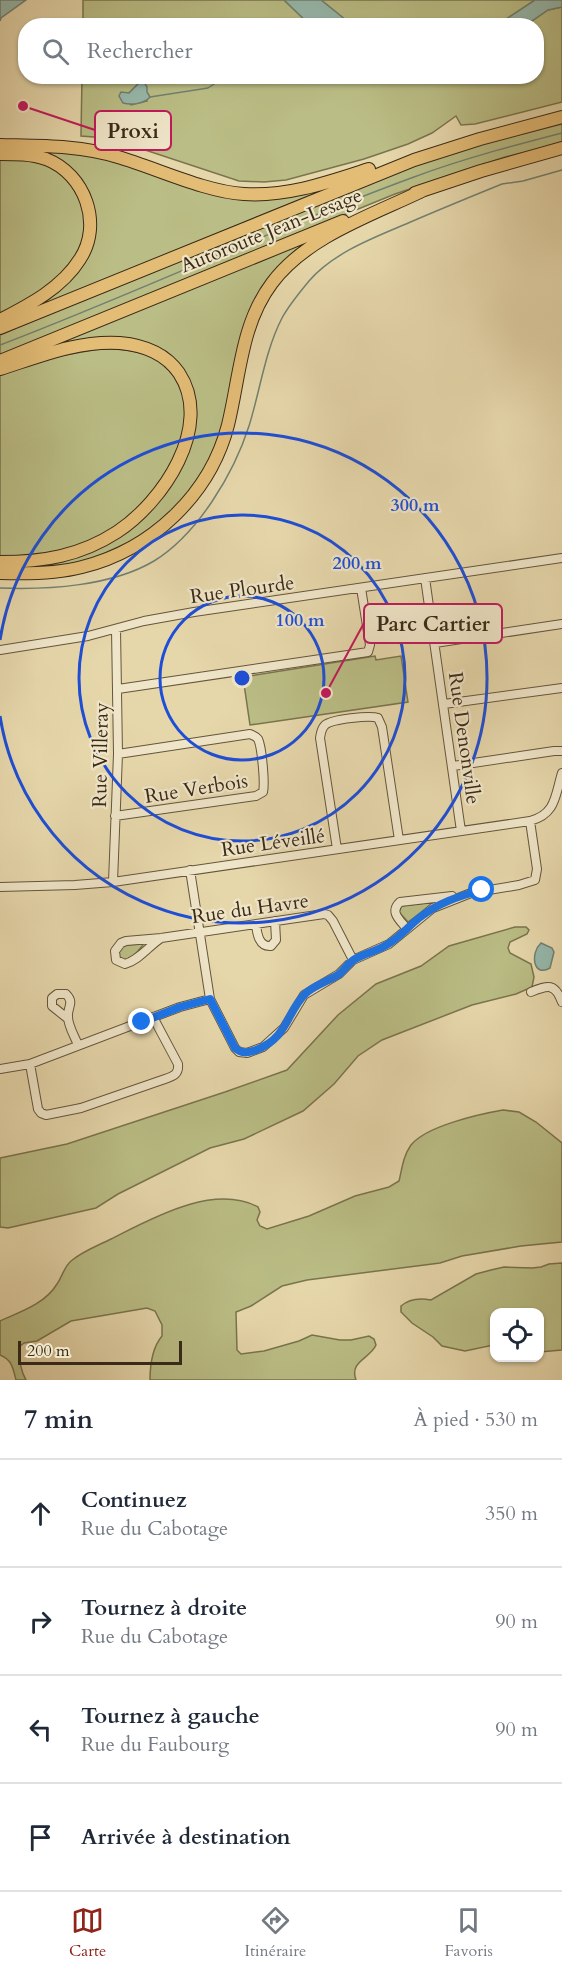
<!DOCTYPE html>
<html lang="fr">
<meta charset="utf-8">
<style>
body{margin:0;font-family:Cardo,serif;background:#f2f2f3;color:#1f2937}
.controls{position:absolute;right:18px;bottom:18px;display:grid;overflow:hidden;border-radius:12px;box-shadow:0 2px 4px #0004}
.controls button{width:54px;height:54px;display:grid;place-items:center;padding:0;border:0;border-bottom:2px solid #e0e1e3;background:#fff;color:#1f2937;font:30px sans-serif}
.scale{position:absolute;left:18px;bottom:15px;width:164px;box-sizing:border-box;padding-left:6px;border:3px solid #3a2a18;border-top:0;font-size:16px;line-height:21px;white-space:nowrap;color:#3a2a18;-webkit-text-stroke:4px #efe5c8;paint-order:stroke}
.stop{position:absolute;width:18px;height:18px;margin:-14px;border:4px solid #1a73e8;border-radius:50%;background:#fff}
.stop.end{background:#1a73e8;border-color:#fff;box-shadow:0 2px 6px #0008}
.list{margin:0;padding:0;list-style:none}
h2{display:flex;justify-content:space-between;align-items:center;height:78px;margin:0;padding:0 24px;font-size:26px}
h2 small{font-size:20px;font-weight:400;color:#747a83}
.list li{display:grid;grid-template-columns:39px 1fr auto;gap:18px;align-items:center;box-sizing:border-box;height:108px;padding:0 24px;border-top:2px solid #e0e1e3}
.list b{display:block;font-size:22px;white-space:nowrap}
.list p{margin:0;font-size:20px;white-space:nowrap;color:#747a83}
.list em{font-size:20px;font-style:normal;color:#747a83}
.icon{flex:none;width:33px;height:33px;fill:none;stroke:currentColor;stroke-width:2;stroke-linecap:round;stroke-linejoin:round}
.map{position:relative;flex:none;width:562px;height:1380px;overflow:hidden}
.search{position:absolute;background:#fff;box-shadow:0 2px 4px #0004;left:18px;right:18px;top:18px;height:66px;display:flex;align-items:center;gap:15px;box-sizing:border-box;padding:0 21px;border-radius:24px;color:#747a83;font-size:22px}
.sheet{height:510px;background:#fff}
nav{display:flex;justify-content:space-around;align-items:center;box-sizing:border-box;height:84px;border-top:2px solid #e0e1e3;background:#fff;font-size:16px;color:#747a83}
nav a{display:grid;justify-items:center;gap:3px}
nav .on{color:#8f2418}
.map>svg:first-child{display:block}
.green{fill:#babd85;stroke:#7a744e;stroke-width:1.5;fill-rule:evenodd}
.water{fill:#96b9ad;stroke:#718071;stroke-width:1.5}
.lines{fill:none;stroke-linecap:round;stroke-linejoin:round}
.stream{stroke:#718071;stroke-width:1.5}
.minor-casing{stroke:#65553d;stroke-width:10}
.highway-casing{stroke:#3a2a18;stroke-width:14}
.minor{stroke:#efe5c8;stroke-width:8}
.highway{stroke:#e3bc76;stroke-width:12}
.route{stroke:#1a73e8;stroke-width:8}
.ring{fill:none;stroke:#1d4ed8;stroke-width:3}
.labels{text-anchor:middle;stroke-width:4.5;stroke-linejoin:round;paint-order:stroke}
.street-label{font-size:20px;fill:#3a2a18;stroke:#efe5c8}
.centre{fill:#1d4ed8;stroke:#efe5c8;stroke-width:3}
.ring-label{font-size:18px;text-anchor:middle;font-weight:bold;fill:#1d4ed8;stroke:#efe5c8;stroke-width:4.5;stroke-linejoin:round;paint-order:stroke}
.leader{fill:none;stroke:#c2185b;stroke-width:2}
.callout-dot{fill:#c2185b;stroke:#efe5c8;stroke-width:2}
.callout{fill:#efe5c8;stroke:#c2185b;stroke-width:2}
.callout-label{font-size:21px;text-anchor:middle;font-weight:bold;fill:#3a2a18}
</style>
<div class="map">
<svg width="562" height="1380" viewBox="0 0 562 1380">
<rect width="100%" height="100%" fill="#e6d7ab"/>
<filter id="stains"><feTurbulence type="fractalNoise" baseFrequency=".00333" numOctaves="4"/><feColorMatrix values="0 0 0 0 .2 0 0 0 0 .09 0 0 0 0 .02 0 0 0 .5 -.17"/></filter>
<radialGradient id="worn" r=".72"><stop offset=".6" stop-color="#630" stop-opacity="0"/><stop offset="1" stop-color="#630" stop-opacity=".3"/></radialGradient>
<path class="green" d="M83 0H284L310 25 83 26Z
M321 0H535L497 26 352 25Z
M562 7V102L475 124 461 125 456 116 432 133 408 144 364 159 286 180 264 182 239 181 124 143 107 138 81 136 82 77 536 76V26L526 25 548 10ZM138 84 147 101 131 105 121 93H129Z
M562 124V143L505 157 395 194 0 355V335L46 315 402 170 474 146Z
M15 149 88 153 226 196 334 186 28 311 90 248 79 180Z
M0 158C16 159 35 158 50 166 81 182 96 226 76 257 58 284 27 299 0 315Z
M320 236 267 281 214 454 182 502 146 534 84 563 29 571 12 567 103 543 178 468 191 389 139 343 33 353Z
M99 349C130 348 162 352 177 382 180 387 184 393 185 399 192 435 164 484 139 509 129 518 116 527 106 534 74 554 36 555 0 558V374L59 356Z
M375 656 376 660 401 656 408 702 250 725 243 677Z
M434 902 433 904 408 922 399 912 401 906Z
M515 927H526L529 930 527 934 510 942 508 948 510 953 531 964 534 977 532 987 516 994 472 1005 382 1040 358 1056 334 1084 303 1111 244 1139 210 1148 118 1194 96 1208 8 1228 0 1227V1158L67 1144 225 1092 287 1070 338 1015 376 984 421 966 449 946Z
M141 944 143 945 133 957 125 961 121 959 118 955 120 948 125 945Z
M503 1110 519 1112 536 1122 562 1143V1242L521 1246 462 1256 440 1263 307 1280 282 1286 251 1306 236 1312 237 1350 241 1354 264 1351 299 1341 312 1335 340 1340H351L369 1336 374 1339 376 1345C370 1359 349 1361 356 1380H150C150 1364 152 1348 162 1336V1325L155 1311 147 1308 71 1321 37 1341 24 1343 19 1347C19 1359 20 1370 26 1380H16C13 1368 12 1360 0 1355V1321C20 1312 45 1304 57 1284 62 1277 64 1267 71 1261 83 1251 97 1246 111 1239 151 1219 213 1183 258 1207L260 1212 257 1220 260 1226 267 1229 309 1216 355 1196 389 1187 399 1181C402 1169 403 1156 411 1145 426 1126 480 1114 503 1110Z
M562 1263V1350L540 1352V1312H494V1345L465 1351 442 1346 433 1337 412 1323 401 1312V1306C409 1299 421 1298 431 1300L476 1274 491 1270 504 1267 532 1268 541 1267 549 1264Z"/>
<path class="water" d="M0 0H26L1 18 0 21Z
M284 0H321L352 25H310Z
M535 0H562V7L548 10 526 25H497Z
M140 82H144L147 87V92L150 97C144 104 131 105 123 103L119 96 121 92 129 93Z
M541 943 552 948 554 952 550 968C533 978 530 953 541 943Z"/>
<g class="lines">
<path class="stream" d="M291 76C303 82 317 86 331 81L332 76
M150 97 208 88 220 80 236 76
M0 345C139 292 274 228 414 177 462 159 512 146 562 133
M0 588C48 590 112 586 154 561 198 534 234 473 249 426 260 391 265 351 282 318 289 305 300 292 309 281 333 253 373 238 406 224 438 210 470 197 502 184L523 181 562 170"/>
<g class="minor-casing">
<path id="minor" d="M425 578 461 831
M435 643 562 624
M0 650 88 636 144 621 194 612 562 558
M118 689 368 652 370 645 361 588
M444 704 562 688
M453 766 554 751H562
M115 816 256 796 263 792C265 784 262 747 258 739 256 736 254 736 250 734L118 754
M337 849 320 738C321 733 321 729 325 725 332 719 370 715 378 718L382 727 399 840
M190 870 210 999 235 1048 239 1052 247 1053 263 1047 284 1028 304 995 339 974 353 960 389 944 433 908 471 893 519 885 535 880 537 869 530 821
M113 882 118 754 116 629
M0 887 75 885 113 882 530 821C556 814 555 796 562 773
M256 924C257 934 259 947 271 946L276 940 275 921
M407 929C400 920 389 912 400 902L452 896
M161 938C149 946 139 960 125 964L116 960 115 951 121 943 126 941 161 938 324 914 328 915 333 921 353 960
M531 992C548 985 555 983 562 1002
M67 1018 52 1006V998L57 994H66C75 1003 67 1007 68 1017 68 1026 75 1037 78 1045
M30 1064 38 1109 41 1113 46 1115 81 1108 165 1079C174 1076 179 1074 178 1064L153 1017
M0 1069 30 1064 180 1007 210 999"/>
</g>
<g class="highway-casing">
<path id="highway" d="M0 145C40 146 79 145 118 157 156 168 206 192 244 194 287 197 329 182 369 169
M0 154C15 154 31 154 46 159 85 174 103 224 80 259 62 288 29 305 0 320
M415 193 481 171 562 148
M0 328 414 160 480 139 562 117
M0 361 343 221
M0 369C38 357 79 340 120 343 143 345 165 353 179 373 214 426 163 502 117 532 80 556 43 562 0 562
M0 573C27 574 55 574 82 567 151 550 210 495 228 425 240 376 241 324 272 283 306 237 372 215 422 191"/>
</g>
<use href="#minor" class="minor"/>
<use href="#highway" class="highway"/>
</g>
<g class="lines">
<path class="route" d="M142 1022 180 1007 210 999 235 1048C242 1054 248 1053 256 1050 289 1037 286 1012 306 993 315 985 328 981 338 975 344 971 348 963 355 959 365 953 378 951 388 944 400 937 409 926 419 918 438 903 459 896 482 890"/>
</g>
<g class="ring">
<circle cx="242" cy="678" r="82"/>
<circle cx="242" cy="678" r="163"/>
<path d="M0 640A245 245 0 1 1 0 716"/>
</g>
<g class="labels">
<g class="street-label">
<text transform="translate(271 230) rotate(-22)" y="7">Autoroute Jean-Lesage</text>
<text transform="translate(242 589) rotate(-8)" y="7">Rue Plourde</text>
<text transform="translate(465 738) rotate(82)" y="7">Rue Denonville</text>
<text transform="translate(100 755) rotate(-89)" y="7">Rue Villeray</text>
<text transform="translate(196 788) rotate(-9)" y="7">Rue Verbois</text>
<text transform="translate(273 842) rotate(-8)" y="7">Rue Léveillé</text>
<text transform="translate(250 908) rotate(-8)" y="7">Rue du Havre</text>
</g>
</g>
<circle cx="242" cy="678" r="9" class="centre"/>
<g class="ring-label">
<text x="415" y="511">300 m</text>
<text x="357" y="569">200 m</text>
<text x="300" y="626">100 m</text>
</g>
<path class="leader" d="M23 106L95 130M326 693L364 623"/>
<g class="callout-dot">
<circle cx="23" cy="106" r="6"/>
<circle cx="326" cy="693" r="6"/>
</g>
<g class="callout">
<rect x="95" y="111" width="76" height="39" rx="6"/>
<rect x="364" y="604" width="138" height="39" rx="6"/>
</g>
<g class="callout-label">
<text x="133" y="138">Proxi</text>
<text x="433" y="631">Parc Cartier</text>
</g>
<rect width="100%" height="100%" filter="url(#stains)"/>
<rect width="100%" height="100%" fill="url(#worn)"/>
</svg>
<div class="controls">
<button><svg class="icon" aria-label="locate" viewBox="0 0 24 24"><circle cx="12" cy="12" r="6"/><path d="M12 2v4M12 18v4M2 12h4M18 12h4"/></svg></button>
</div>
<div class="scale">200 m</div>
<div class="stop" style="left:482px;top:890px"></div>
<div class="stop end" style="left:142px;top:1022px"></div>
<div class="search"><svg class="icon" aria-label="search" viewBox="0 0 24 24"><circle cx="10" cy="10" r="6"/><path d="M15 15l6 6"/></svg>Rechercher</div>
</div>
<section class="sheet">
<h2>7 min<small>À pied · 530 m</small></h2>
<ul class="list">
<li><svg class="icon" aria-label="ahead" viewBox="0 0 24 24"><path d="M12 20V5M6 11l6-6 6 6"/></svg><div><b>Continuez</b><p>Rue du Cabotage</p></div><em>350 m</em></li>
<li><svg class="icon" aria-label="right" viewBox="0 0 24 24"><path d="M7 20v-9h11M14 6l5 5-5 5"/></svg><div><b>Tournez à droite</b><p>Rue du Cabotage</p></div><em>90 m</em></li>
<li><svg class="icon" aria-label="left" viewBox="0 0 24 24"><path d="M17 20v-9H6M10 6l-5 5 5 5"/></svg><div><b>Tournez à gauche</b><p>Rue du Faubourg</p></div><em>90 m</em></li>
<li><svg class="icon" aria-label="arrive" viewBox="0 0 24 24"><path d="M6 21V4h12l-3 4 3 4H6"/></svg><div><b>Arrivée à destination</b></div></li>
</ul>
</section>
<nav>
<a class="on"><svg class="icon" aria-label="map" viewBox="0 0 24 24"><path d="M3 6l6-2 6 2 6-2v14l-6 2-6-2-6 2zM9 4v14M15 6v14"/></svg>Carte</a>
<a><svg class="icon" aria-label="directions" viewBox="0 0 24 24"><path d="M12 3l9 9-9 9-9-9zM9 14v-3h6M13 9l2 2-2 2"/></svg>Itinéraire</a>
<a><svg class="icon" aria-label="saved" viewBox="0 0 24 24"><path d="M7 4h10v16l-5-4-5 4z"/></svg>Favoris</a>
</nav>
